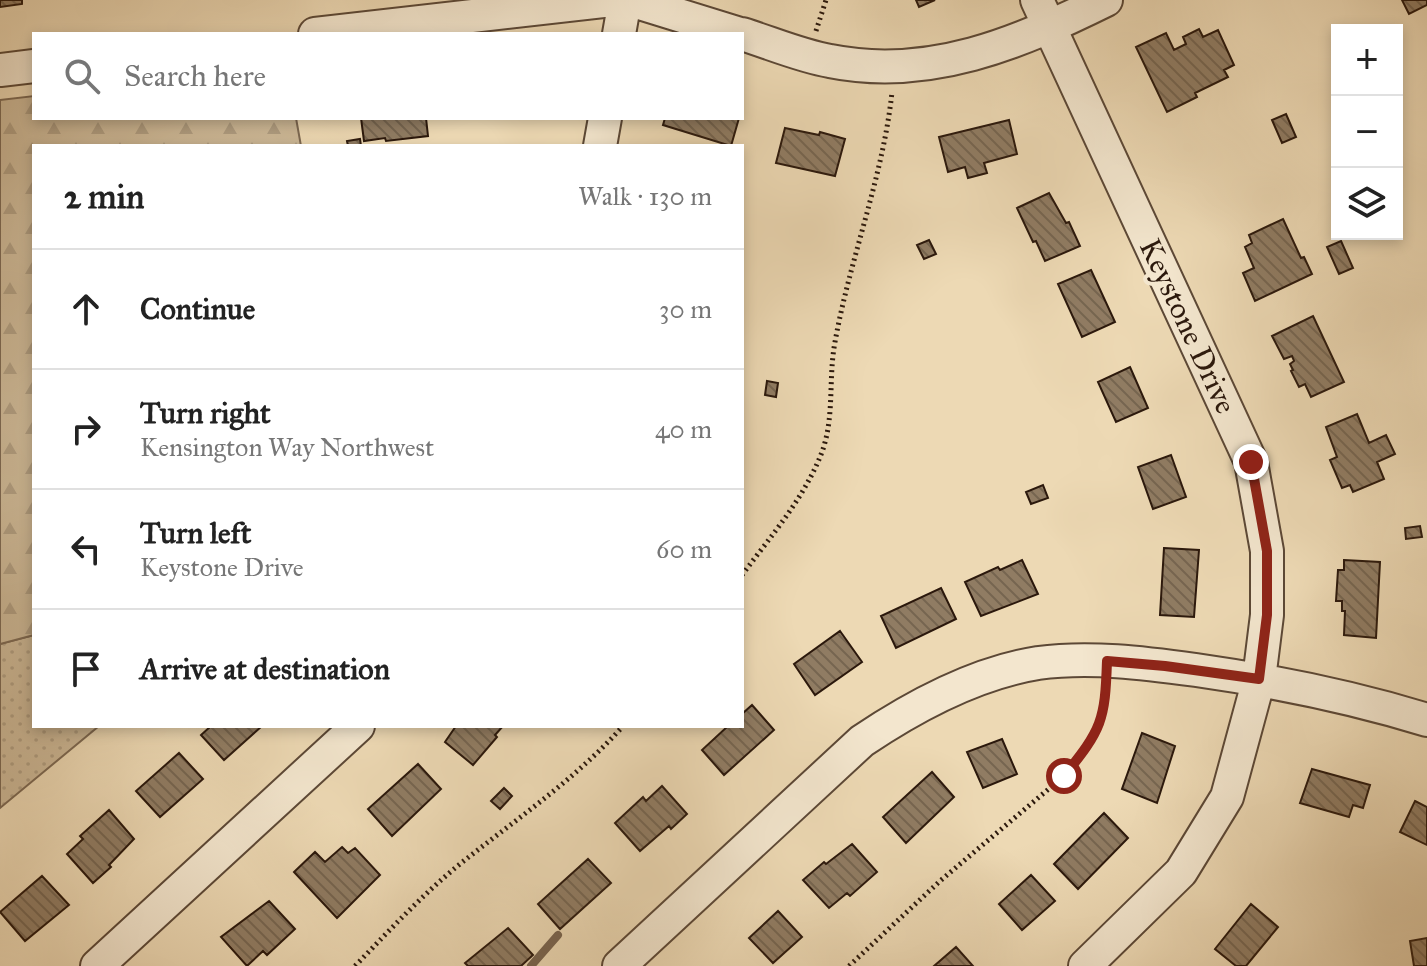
<!DOCTYPE html>
<meta charset="utf-8">
<style>
body{margin:0;font-family:"IM FELL Great Primer",serif;background:#f6f6f6;color:#222}
.controls{position:absolute;right:24px;top:24px;display:grid;overflow:hidden;border-radius:0px;box-shadow:0 4px 12px #0003}
.controls button{width:72px;height:72px;display:grid;place-items:center;padding:0;border:0;border-bottom:2px solid #e0e0e0;background:#fff;color:#222;font:40px sans-serif}
.stop{position:absolute;width:24px;height:24px;margin:-18px;border:6px solid #8f2418;border-radius:50%;background:#fff}
.stop.end{background:#8f2418;border-color:#fff;box-shadow:0 2px 8px #0008}
.list{margin:0;padding:0;list-style:none}
h2{display:flex;justify-content:space-between;align-items:center;height:104px;margin:0;padding:0 32px;font-size:34px}
h2 small{font-size:26px;font-weight:400;color:#767676}
.list li{display:grid;grid-template-columns:52px 1fr auto;gap:24px;align-items:center;box-sizing:border-box;height:120px;padding:0 32px;border-top:2px solid #e0e0e0}
.list b{display:block;font-size:30px;white-space:nowrap}
.list p{margin:0;font-size:26px;white-space:nowrap;color:#767676}
.list em{font-size:26px;font-style:normal;color:#767676}
.icon{flex:none;width:44px;height:44px;fill:none;stroke:currentColor;stroke-width:2;stroke-linecap:round;stroke-linejoin:round}
.map{position:relative;flex:none;width:1427px;height:966px;overflow:hidden}
.search{position:absolute;background:#fff;box-shadow:0 4px 12px #0003;left:32px;top:32px;width:712px;height:88px;display:flex;align-items:center;gap:20px;box-sizing:border-box;padding:0 28px;border-radius:0px;color:#767676;font-size:30px}
.panel{position:absolute;background:#fff;box-shadow:0 4px 12px #0003;left:32px;top:144px;width:712px;height:584px;border-radius:0px}
.map>svg:first-child{display:block}
.grass{fill:url(#grass-dots);stroke:#7c6852;stroke-width:2}
.forest{fill:url(#forest-firs);stroke:#7c6852;stroke-width:2}
.lines{fill:none;stroke-linecap:round;stroke-linejoin:round}
.stream{stroke:#78644f;stroke-width:8}
.building{fill:url(#building-back-hatch);stroke:#2b180c;stroke-width:2}
.minor-casing{stroke:#5c4836;stroke-width:36}
.path{stroke:#2b180c;stroke-width:5;stroke-dasharray:2 4;stroke-linecap:butt}
.minor{stroke:#f3e6ce;stroke-width:32}
.route{stroke:#8f2418;stroke-width:10}
.labels{text-anchor:middle;stroke-width:8;stroke-linejoin:round;paint-order:stroke}
.street-label{font-size:30px;fill:#2b180c;stroke:#f3e6ce}
</style>
<div class="map">
<svg width="1427" height="966" viewBox="0 0 1427 966">
<defs>
<pattern id="grass-dots" width="8" height="8" patternUnits="userSpaceOnUse" patternTransform="scale(2)"><rect width="8" height="8" fill="#ccb897"/><path d="M2 2h.1M6 6h.1" fill="none" stroke="#af9d81" stroke-width="1.8" stroke-linecap="round"/></pattern>
<pattern id="forest-firs" width="22" height="20" patternUnits="userSpaceOnUse" patternTransform="scale(2)"><rect width="22" height="20" fill="#ccb897"/><path d="M5 1l3.5 6h-7zM16 11l3.5 6h-7z" fill="#af9d81"/></pattern>
<pattern id="building-back-hatch" width="6" height="6" patternUnits="userSpaceOnUse" patternTransform="scale(2)"><rect width="6" height="6" fill="#907c63"/><path d="M-1 5l2 2M0 0l6 6M5-1l2 2" fill="none" stroke="#766550"/></pattern>
</defs>
<rect width="100%" height="100%" fill="#edd9b4"/>
<filter id="stains"><feTurbulence type="fractalNoise" baseFrequency=".0025" numOctaves="4"/><feColorMatrix values="0 0 0 0 .2 0 0 0 0 .09 0 0 0 0 .02 0 0 0 .5 -.17"/></filter>
<radialGradient id="worn" r=".72"><stop offset=".6" stop-color="#630" stop-opacity="0"/><stop offset="1" stop-color="#630" stop-opacity=".3"/></radialGradient>
<path class="grass" d="M34 635V726H99L0 808V644Z"/>
<path class="forest" d="M34 96V118H296L301 146H34V635L0 644V100Z"/>
<g class="lines">
<path class="stream" d="M531 966 558 935"/>
</g>
<path class="building" d="M0 0H22V4L0 7Z
M916 0H935L919 7Z
M1402 0H1427V5L1409 14Z
M1199 29 1203 37 1218 30 1234 65 1224 70 1228 77 1195 93 1197 97 1167 112 1136 47 1166 33 1174 50 1186 44 1183 37Z
M1286 114 1296 137 1282 143 1272 120Z
M361 118H426L428 136 386 141 385 138 364 141Z
M665 118H739L731 146 663 125Z
M1009 120 1017 154 984 163 987 173 968 178 965 167 948 172 939 137Z
M785 128 819 135 820 132 845 139 835 176 776 163Z
M360 139 361 146H348L347 141Z
M1049 193 1066 223 1069 222 1080 246 1045 261 1036 241 1033 242 1017 208Z
M1283 219 1301 258 1304 257 1312 274 1255 301 1243 273 1254 268 1245 247 1252 243 1249 235Z
M929 240 936 254 924 259 917 245Z
M1341 241 1353 268 1339 274 1327 247Z
M1091 270 1115 322 1082 337 1058 284Z
M1313 316 1344 382 1311 397 1305 384 1299 387 1291 371 1293 370 1290 364 1294 361 1292 356 1284 359 1272 336Z
M1130 367 1148 408 1116 422 1098 382Z
M767 381 778 383 776 397 765 395Z
M1357 414 1369 443 1386 435 1395 454 1377 462 1384 479 1353 492 1350 485 1342 488 1330 460 1337 457 1326 427Z
M1171 455 1186 497 1153 509 1138 467Z
M1043 485 1048 498 1031 504 1026 492Z
M1420 526 1422 537 1406 539 1405 528Z
M1164 548 1199 550 1194 617 1160 615Z
M1022 560 1038 594 981 616 965 582 998 567 1000 570Z
M1344 560 1380 562 1376 638 1344 635 1345 611H1342V601H1336L1338 570H1344Z
M941 588 956 619 896 648 881 616Z
M840 631 862 662 815 695 794 664Z
M752 705 774 730 724 775 702 750 728 726H742V714Z
M211 726H262L224 760 201 735Z
M503 726 495 735 497 737 473 765 445 742 456 726Z
M1142 733 1175 746 1157 803 1122 789Z
M1002 739 1017 774 983 788 967 752Z
M179 753 203 779 160 817 136 791Z
M418 764 441 789 392 836 368 809Z
M1312 769 1370 785 1363 808 1353 805 1349 817 1300 803Z
M932 772 954 797 906 843 883 817Z
M662 786 687 814 671 829 669 826 640 851 615 823 643 797 646 801Z
M504 788 512 796 500 809 491 801Z
M1415 801 1427 807V845L1400 832Z
M109 810 134 839 109 865 111 867 93 883 67 854 83 839 80 836Z
M1104 813 1128 838 1078 889 1054 864Z
M852 844 877 872 850 896 847 893 829 908 803 880 824 862 826 864Z
M342 847 348 853 355 848 380 875 337 918 294 872 315 852 325 862Z
M588 859 611 883 560 929 538 904Z
M1031 875 1055 901 1022 930 999 904Z
M42 876 69 905 25 941 0 912Z
M269 901 295 929 267 955 263 951 247 966 221 937Z
M1251 904 1278 927 1246 966H1236L1215 949Z
M778 911 802 937 773 963 749 938Z
M508 928 533 955 521 966H468L465 963Z
M1427 938V966H1414L1410 941Z
M956 947 973 966H934Z"/>
<g class="lines">
<g class="minor-casing">
<path id="minor" d="M630 0 740 34
M1037 0 1251 462 1267 551V615L1259 679 1227 797 1181 872 1085 966
M315 34 612 0
M619 34 625 0
M742 34C771 43 801 56 830 61 929 81 1019 43 1106 0
M0 70 34 66
M600 146 605 118
M97 966 358 726
M619 966 862 741C914 706 975 673 1038 663 1090 656 1144 663 1196 670 1273 681 1352 697 1427 720"/>
</g>
<path class="path" d="M816 31 826 0
M742 575C771 536 805 497 822 452 835 416 828 379 835 342 850 258 883 177 892 92
M355 966C389 931 422 895 460 864 515 820 576 779 623 726
M849 966 940 881 1064 776 1088 746 1101 723 1106 688"/>
<use href="#minor" class="minor"/>
</g>
<g class="lines">
<path class="route" d="M1064 776C1102 729 1105 721 1107 661L1165 666 1259 679 1267 615V551L1251 462"/>
</g>
<g class="labels">
<g class="street-label">
<text transform="translate(1188 326) rotate(65)" y="10">Keystone Drive</text>
</g>
</g>
<rect width="100%" height="100%" filter="url(#stains)"/>
<rect width="100%" height="100%" fill="url(#worn)"/>
</svg>
<div class="controls">
<button>+</button>
<button>−</button>
<button><svg class="icon" aria-label="layers" viewBox="0 0 24 24"><path d="M12 4l9 5-9 5-9-5zM3 14l9 5 9-5"/></svg></button>
</div>
<div class="stop" style="left:1064px;top:776px"></div>
<div class="stop end" style="left:1251px;top:462px"></div>
<div class="search"><svg class="icon" aria-label="search" viewBox="0 0 24 24"><circle cx="10" cy="10" r="6"/><path d="M15 15l6 6"/></svg>Search here</div>
<section class="panel">
<h2>2 min<small>Walk · 130 m</small></h2>
<ul class="list">
<li><svg class="icon" aria-label="ahead" viewBox="0 0 24 24"><path d="M12 20V5M6 11l6-6 6 6"/></svg><div><b>Continue</b></div><em>30 m</em></li>
<li><svg class="icon" aria-label="right" viewBox="0 0 24 24"><path d="M7 20v-9h11M14 6l5 5-5 5"/></svg><div><b>Turn right</b><p>Kensington Way Northwest</p></div><em>40 m</em></li>
<li><svg class="icon" aria-label="left" viewBox="0 0 24 24"><path d="M17 20v-9H6M10 6l-5 5 5 5"/></svg><div><b>Turn left</b><p>Keystone Drive</p></div><em>60 m</em></li>
<li><svg class="icon" aria-label="arrive" viewBox="0 0 24 24"><path d="M6 21V4h12l-3 4 3 4H6"/></svg><div><b>Arrive at destination</b></div></li>
</ul>
</section>
</div>
